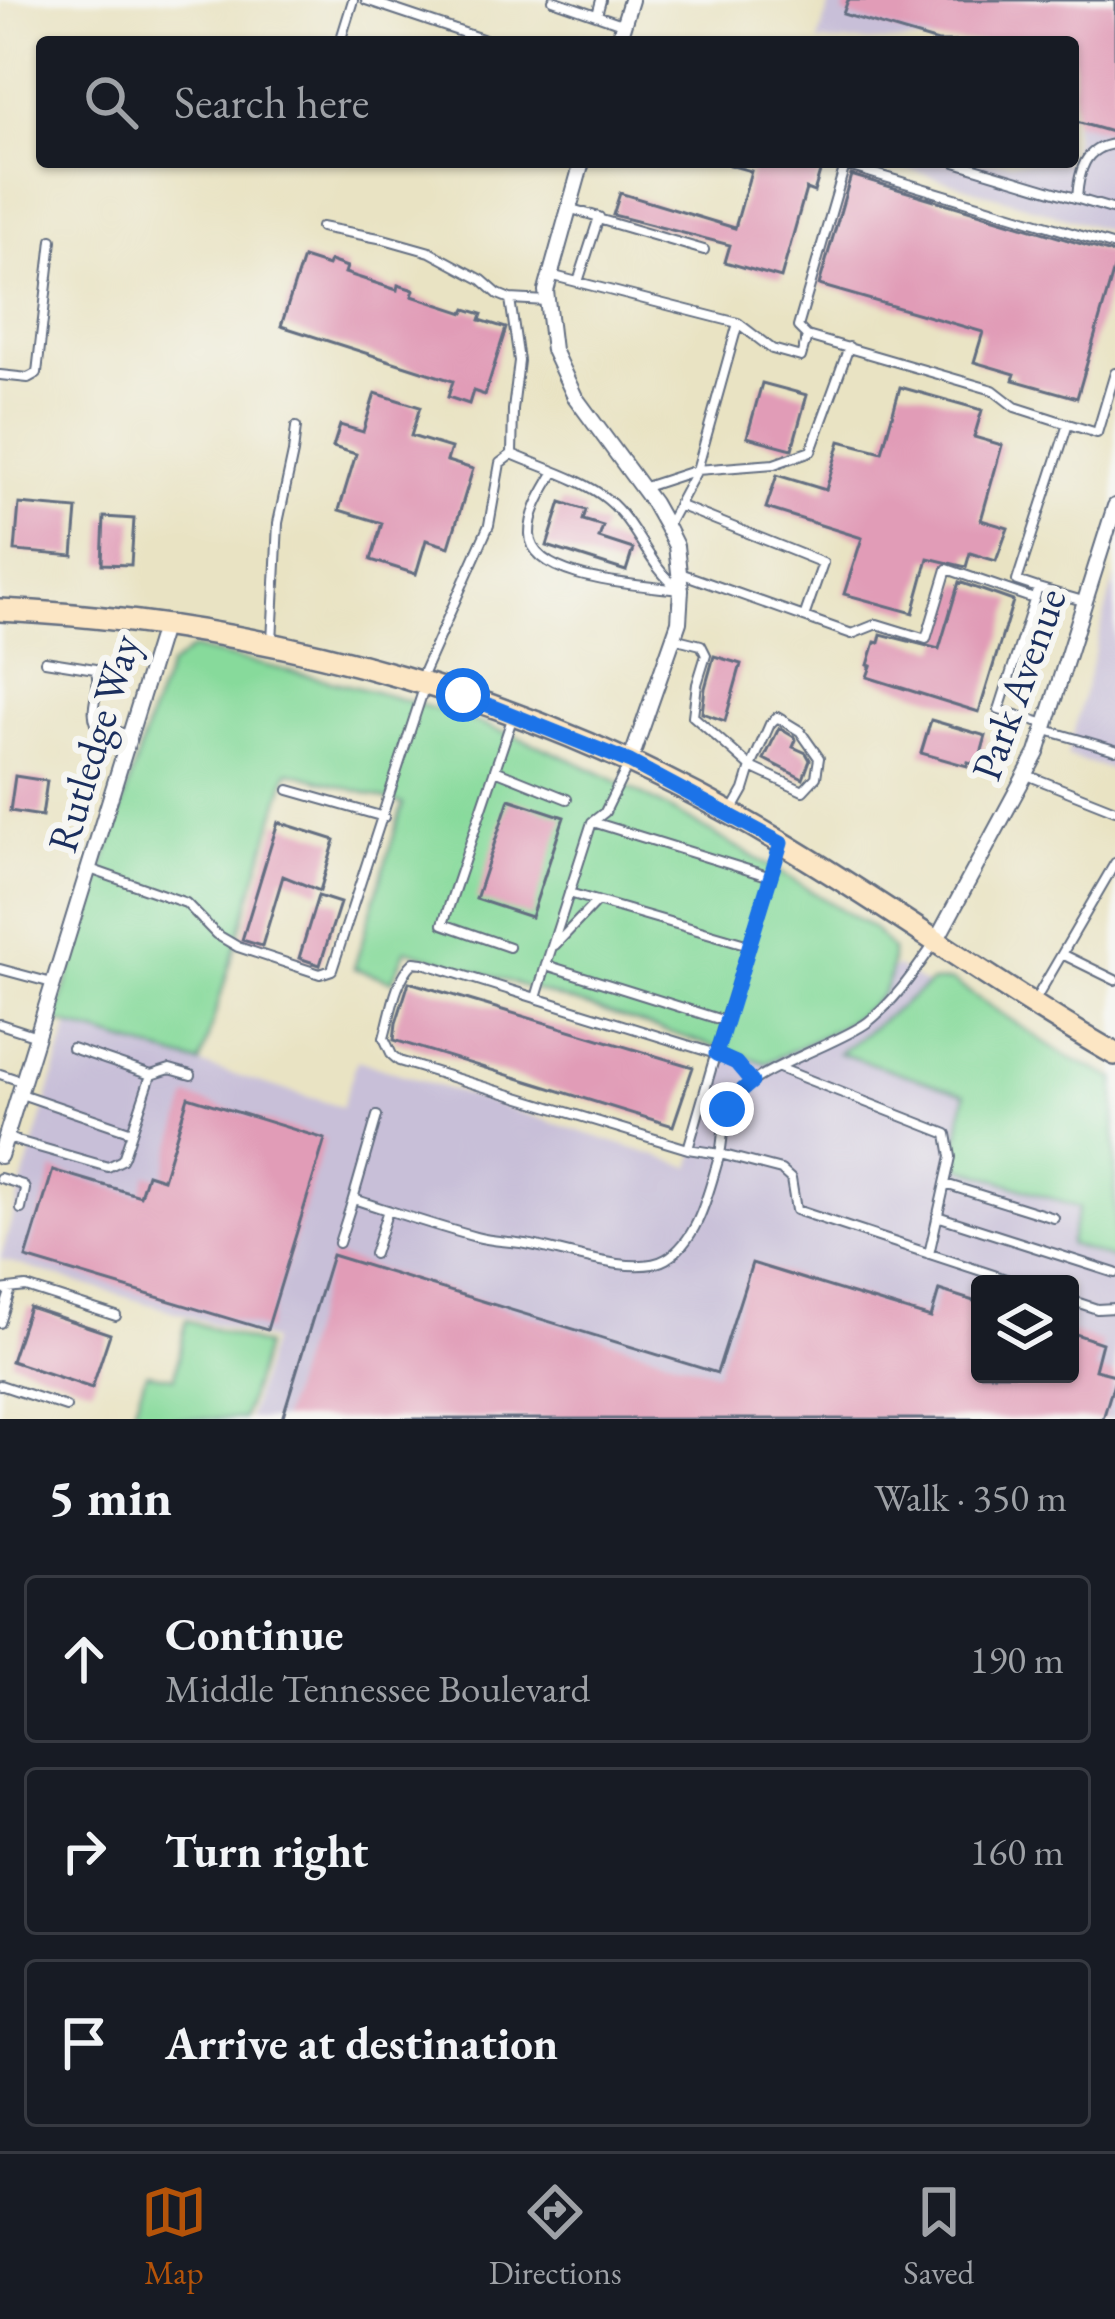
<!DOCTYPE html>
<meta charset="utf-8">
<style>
body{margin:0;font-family:"EB Garamond",serif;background:#20242c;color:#f1f3f6}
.controls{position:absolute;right:36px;bottom:36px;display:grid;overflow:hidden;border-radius:12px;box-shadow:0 3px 9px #0004}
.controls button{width:108px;height:108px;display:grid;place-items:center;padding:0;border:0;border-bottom:3px solid #363941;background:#171b24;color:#f1f3f6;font:60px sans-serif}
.stop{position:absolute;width:36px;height:36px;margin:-27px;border:9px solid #1a73e8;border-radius:50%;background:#fff}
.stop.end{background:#1a73e8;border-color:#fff;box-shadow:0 3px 12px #0008}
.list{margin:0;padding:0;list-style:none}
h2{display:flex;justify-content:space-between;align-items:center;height:156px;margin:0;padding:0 48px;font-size:51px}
h2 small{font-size:39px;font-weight:400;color:#9ea1a6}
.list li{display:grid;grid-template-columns:78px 1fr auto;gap:36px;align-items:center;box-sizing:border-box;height:168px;margin:0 24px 24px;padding:0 24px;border:3px solid #363941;border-radius:12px}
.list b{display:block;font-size:45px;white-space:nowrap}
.list p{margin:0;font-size:39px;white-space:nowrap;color:#9ea1a6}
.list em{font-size:39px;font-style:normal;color:#9ea1a6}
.icon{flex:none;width:66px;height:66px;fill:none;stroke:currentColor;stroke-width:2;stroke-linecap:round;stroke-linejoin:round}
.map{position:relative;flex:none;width:1115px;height:1419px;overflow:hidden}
.search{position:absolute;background:#171b24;box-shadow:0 3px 9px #0004;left:36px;right:36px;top:36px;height:132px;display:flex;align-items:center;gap:30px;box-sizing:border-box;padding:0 42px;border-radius:12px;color:#9ea1a6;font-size:45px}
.sheet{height:732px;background:#171b24}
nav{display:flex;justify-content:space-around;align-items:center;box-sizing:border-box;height:168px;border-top:3px solid #363941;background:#171b24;font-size:33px;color:#9ea1a6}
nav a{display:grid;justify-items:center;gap:6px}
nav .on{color:#b45309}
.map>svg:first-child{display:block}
.industrial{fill:#c8bfd8;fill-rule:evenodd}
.green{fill:#87da9b;stroke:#51847c;stroke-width:3}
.building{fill:#e19cb7}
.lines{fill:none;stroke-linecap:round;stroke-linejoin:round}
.lane-casing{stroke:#636e81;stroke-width:12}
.street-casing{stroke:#636e81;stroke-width:18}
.secondary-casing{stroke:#636e81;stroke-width:26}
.lane{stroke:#fff;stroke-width:8}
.street{stroke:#fff;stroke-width:14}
.secondary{stroke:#fce6c4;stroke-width:21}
.route{stroke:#1a73e8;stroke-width:15}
.labels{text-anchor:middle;stroke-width:12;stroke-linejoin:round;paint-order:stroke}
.street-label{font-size:42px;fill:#1b2f5e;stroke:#f6f6f2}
</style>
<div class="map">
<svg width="1115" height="1419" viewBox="0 0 1115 1419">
<rect width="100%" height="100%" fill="#f6f6f2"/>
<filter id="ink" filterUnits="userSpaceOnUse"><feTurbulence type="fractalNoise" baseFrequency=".00833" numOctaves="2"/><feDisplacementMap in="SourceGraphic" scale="24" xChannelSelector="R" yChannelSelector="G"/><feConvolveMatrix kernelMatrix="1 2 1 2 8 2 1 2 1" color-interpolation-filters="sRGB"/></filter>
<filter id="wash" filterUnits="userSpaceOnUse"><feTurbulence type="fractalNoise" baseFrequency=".004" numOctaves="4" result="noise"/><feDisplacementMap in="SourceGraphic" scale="48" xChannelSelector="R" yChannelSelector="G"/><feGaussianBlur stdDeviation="2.7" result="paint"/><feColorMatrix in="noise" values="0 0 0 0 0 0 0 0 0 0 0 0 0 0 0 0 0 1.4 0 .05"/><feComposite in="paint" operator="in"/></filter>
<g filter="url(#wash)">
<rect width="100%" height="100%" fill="#e9e3c3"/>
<path class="industrial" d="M831 0H1115V233L885 162H1073V42H818Z
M1115 576V771L1067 756Z
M897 967 1115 1097V1419H248L271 1341 0 1259 69 1025 342 1107 357 1060 691 1167 727 1060ZM980 1284H1070V1374H980Z"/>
<path class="green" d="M192 649C301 674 414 697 519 738 645 787 758 860 874 929L892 949C893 963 890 983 881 995 863 1020 796 1048 766 1063L406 949 392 981 354 968 403 804 288 771 200 1064 55 1021 151 714 169 667Z
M952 981 1064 1055 1115 1079V1260L1069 1244 1079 1208 954 1165 965 1094 839 1053 932 982Z
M186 1320 265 1346 243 1419H131L146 1373 175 1377Z"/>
<g id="blocks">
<path class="building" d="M848 0H1115V133L1073 121V42H938L843 14Z
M730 162H823L814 192 806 189 781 278 725 262 730 245 613 215 620 193 735 228 751 171 729 165Z
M851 175 1115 254V266L1077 398 1013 380 1015 374 974 362 983 332 819 285Z
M303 258 328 266 330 261 347 267 345 273 397 290 398 285 414 290 412 296 464 313 466 309 482 314 480 320 506 328 485 395 473 391 469 404 448 397 453 381 281 326Z
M762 383 807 395 792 449 747 437Z
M900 387 982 410 974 437 1002 445 981 520 1008 528 996 561 970 553 966 567 928 558 913 613 844 594 862 538 766 508 777 475 826 490 840 441 882 452Z
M375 393 420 407 411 436 451 448 447 461 473 469 449 547 426 540 416 574 371 560 382 523 339 510 356 454 333 447 340 425 363 432Z
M561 502 586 510 583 520 603 526 599 538 633 549 626 571 547 546Z
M19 504 77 509 73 556 15 551Z
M104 517 134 519 131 565 102 564Z
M959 582 1013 601 979 712 867 677 871 666 868 665 875 642 879 643 881 634 939 649Z
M714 656 741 664 725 721 702 713 705 688Z
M931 720 986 736 978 765 968 762 967 766 921 753Z
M779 728 794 737 796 740 793 747 806 753 810 760 803 779 764 759Z
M15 776 47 781 42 816 10 811Z
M509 799 564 817 531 917 476 899Z
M278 822 335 840 320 891 283 876 262 946 242 940Z
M318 896 340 903 320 965 299 958Z
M409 982 693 1067 673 1126 394 1040 396 1023Z
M188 1097 325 1139 267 1330 26 1258 53 1170 140 1196 147 1174 163 1179Z
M332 1255 717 1373 752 1263 931 1318 939 1290 980 1303V1374H1070V1332L1102 1343 1095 1370 1115 1375V1379L1103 1419H282Z
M29 1307 110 1334 92 1388 11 1361Z"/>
</g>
</g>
<g filter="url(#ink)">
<use href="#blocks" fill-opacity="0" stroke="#636e81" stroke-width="3"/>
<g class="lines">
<g class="lane-casing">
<path id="lane" d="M366 0 491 42
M553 0 622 24
M597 15 601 0
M340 42 353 0
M955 162 1115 210
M1077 198C1079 171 1084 147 1115 144
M568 208 599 217 578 282
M598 219 704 250
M321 227 384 239 430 252 482 280 498 294 510 299 547 301
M550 275 738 323 772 349 801 357 807 336 993 390 1015 407 1068 424 1017 581 1038 588
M510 299 519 361 513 410 512 454C541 467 585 480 608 500 638 525 648 566 679 589
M807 336 798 327 845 165 1115 246
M0 375 28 378 37 373 52 240
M1068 424 1097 433 1115 373
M554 473C543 492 530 511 530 534 530 581 645 585 679 590
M642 488 697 470 774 464 811 451 849 347
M678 505 823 563 804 617
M668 524 697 470 738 323
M680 573 852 634 877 624 926 639 947 569 1034 599
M673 638 701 645 706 655 697 684 693 716 751 767 744 790 731 813
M272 642 278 523 293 453 296 427
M45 661 95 669C103 688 88 706 96 724L128 735
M420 680 489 525 500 463 512 454
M777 717 800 731 819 758 816 777 803 791 751 767 770 724Z
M1046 724 999 710 1038 588 1083 601
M1046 730 1115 750
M495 770 567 799
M1027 775 1115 810
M289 790 384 817
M593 822 771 877
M90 869 186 903 216 934 238 947 320 974 332 970 424 688
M569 893 749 945
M934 944C915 971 895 1001 868 1022 836 1046 740 1073 727 1108 723 1122 723 1140 720 1154L781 1170 791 1179 796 1210 1021 1284
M555 945 597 901
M509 947 443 924 513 716
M1062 954 1115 980
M546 965 592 822 605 812 629 763
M0 969 52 983
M536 998 546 965 725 1021 688 1149
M1034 1002 1115 863
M725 1021 781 845
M0 1024 37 1036
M72 1048 151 1075 170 1069 191 1075
M779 1068 947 1134 951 1157 929 1254
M0 1074 21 1081
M21 1094 132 1132
M377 1116 353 1199C394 1212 435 1226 476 1237 494 1242 513 1241 531 1245 565 1251 636 1277 666 1259 700 1239 709 1188 720 1154L688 1149 399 1061 392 1055 384 1038C391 1014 395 979 414 962L423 963 716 1054 736 1063 752 1082
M7 1138 108 1167 122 1160 124 1156 151 1075
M0 1178 23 1185 25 1189 21 1209
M945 1184 1054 1218
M937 1216 1115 1273
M339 1243 353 1199
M374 1254 388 1210
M0 1290 26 1287 116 1316
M1070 1300 1097 1309 1115 1308
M0 1323 11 1289
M0 1385 66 1407"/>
</g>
<g class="street-casing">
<path id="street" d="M618 42 631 0
M582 162 546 291 553 350 575 397 653 503 666 526 676 546 681 590 679 622 630 762
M935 943 1037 753 1115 506
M0 1156 164 624"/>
</g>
<g class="secondary-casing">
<path id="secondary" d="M0 610C273 623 541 699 777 840 892 908 999 988 1115 1054"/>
</g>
<use href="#lane" class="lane"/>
<use href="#street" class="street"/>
<use href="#secondary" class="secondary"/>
</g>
</g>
<g class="lines" filter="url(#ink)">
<path class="route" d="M463 695 630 762 781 843 716 1054 736 1063 752 1082 735 1096 727 1109"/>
</g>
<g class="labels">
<g class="street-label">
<text transform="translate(1018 684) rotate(-70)" y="15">Park Avenue</text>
<text transform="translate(93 743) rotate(-73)" y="15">Rutledge Way</text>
</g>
</g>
</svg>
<div class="controls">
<button><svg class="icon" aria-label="layers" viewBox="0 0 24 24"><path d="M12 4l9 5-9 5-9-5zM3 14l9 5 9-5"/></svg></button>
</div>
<div class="stop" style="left:463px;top:695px"></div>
<div class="stop end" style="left:727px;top:1109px"></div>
<div class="search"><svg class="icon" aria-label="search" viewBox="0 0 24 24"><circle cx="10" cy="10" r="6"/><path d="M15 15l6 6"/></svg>Search here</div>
</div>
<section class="sheet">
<h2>5 min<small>Walk · 350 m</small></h2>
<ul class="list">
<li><svg class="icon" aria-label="ahead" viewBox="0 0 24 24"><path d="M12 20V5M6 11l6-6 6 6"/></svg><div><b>Continue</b><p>Middle Tennessee Boulevard</p></div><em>190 m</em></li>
<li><svg class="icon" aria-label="right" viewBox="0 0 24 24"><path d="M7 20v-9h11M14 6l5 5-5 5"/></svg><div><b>Turn right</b></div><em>160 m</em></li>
<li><svg class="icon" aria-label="arrive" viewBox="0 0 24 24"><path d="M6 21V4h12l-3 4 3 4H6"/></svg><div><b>Arrive at destination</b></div></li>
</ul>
</section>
<nav>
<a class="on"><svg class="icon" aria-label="map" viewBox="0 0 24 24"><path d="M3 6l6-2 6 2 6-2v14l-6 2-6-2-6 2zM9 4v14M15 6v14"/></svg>Map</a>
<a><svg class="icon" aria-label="directions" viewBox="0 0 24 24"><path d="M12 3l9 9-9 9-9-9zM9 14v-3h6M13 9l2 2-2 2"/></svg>Directions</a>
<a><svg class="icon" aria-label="saved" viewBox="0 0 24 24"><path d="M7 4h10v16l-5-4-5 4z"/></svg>Saved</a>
</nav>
